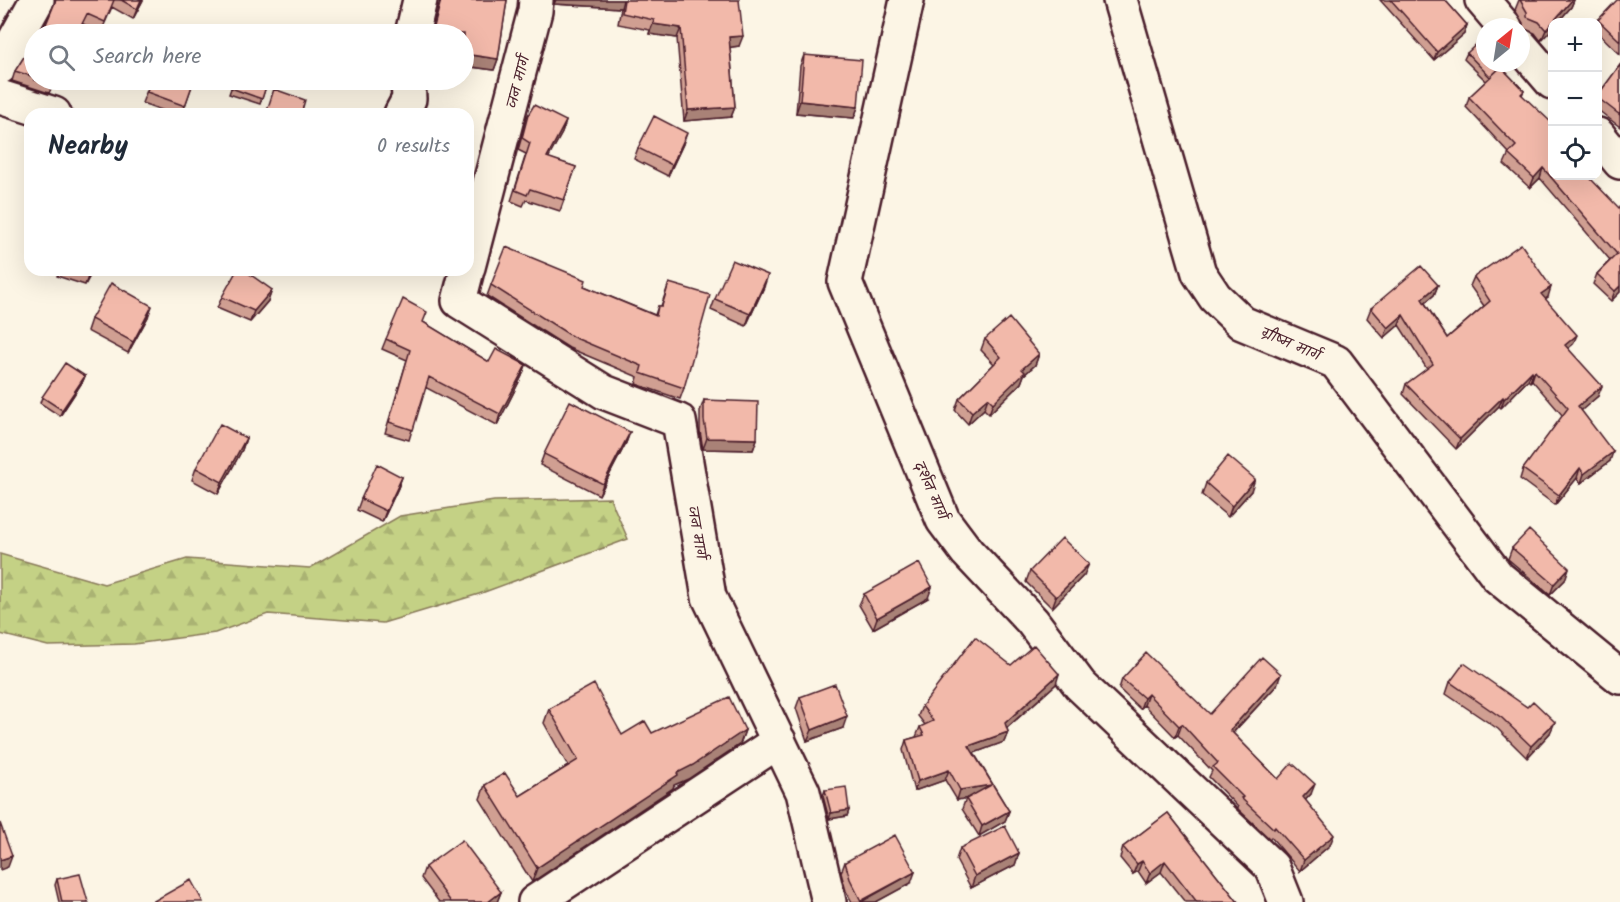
<!DOCTYPE html>
<meta charset="utf-8">
<style>
body{margin:0;font-family:Kalam,"Playpen Sans Deva",sans-serif;background:#f2f2f3;color:#1f2937}
.controls{position:absolute;right:18px;top:18px;display:grid;overflow:hidden;border-radius:12px;box-shadow:0 6px 24px #0002}
.controls button{width:54px;height:54px;display:grid;place-items:center;padding:0;border:0;border-bottom:2px solid #e0e1e3;background:#fff;color:#1f2937;font:30px sans-serif}
.compass{position:absolute;left:1476px;top:18px;width:54px;height:54px;border-radius:50%;background:#fff;box-shadow:0 6px 24px #0002;rotate:30deg}
.list{margin:0;padding:0;list-style:none}
h2{display:flex;justify-content:space-between;align-items:center;height:78px;margin:0;padding:0 24px;font-size:26px}
h2 small{font-size:20px;font-weight:400;color:#747a83}
.icon{flex:none;width:33px;height:33px;fill:none;stroke:currentColor;stroke-width:2;stroke-linecap:round;stroke-linejoin:round}
.map{position:relative;flex:none;width:1620px;height:902px;overflow:hidden}
.search{position:absolute;background:#fff;box-shadow:0 6px 24px #0002;left:24px;top:24px;width:450px;height:66px;display:flex;align-items:center;gap:15px;box-sizing:border-box;padding:0 21px;border-radius:33px;color:#747a83;font-size:22px}
.panel{position:absolute;background:#fff;box-shadow:0 6px 24px #0002;left:24px;top:108px;width:450px;height:168px;border-radius:18px}
.map>svg:first-child{display:block}
.forest{fill:url(#forest-firs);stroke:#877858;stroke-width:1.5}
.lines{fill:none;stroke-linecap:round;stroke-linejoin:round}
.street-casing{stroke:#4a1f2b;stroke-width:38}
.street{stroke:#fcf5e5;stroke-width:33}
.wall{fill:#d09f92;stroke:#4a1f2b;stroke-width:1.5}
.shaded-wall{fill:#a98277;stroke:#4a1f2b;stroke-width:1.5}
.building{fill:#f2b9aa;stroke:#4a1f2b;stroke-width:1.5}
.labels{text-anchor:middle;stroke-width:6;stroke-linejoin:round;paint-order:stroke}
.street-label{font-size:16px;fill:#4a1f2b;stroke:#fcf5e5}
</style>
<div class="map">
<svg width="1620" height="902" viewBox="0 0 1620 902">
<defs>
<pattern id="forest-firs" width="22" height="20" patternUnits="userSpaceOnUse" patternTransform="scale(1.5)"><rect width="22" height="20" fill="#c4d185"/><path d="M5 1l3.5 6h-7zM16 11l3.5 6h-7z" fill="#aab373"/></pattern>
</defs>
<rect width="100%" height="100%" fill="#fcf5e5"/>
<filter id="ink" filterUnits="userSpaceOnUse"><feTurbulence type="fractalNoise" baseFrequency=".0167" numOctaves="2"/><feDisplacementMap in="SourceGraphic" scale="12" xChannelSelector="R" yChannelSelector="G"/><feConvolveMatrix kernelMatrix="1 2 1 2 8 2 1 2 1" color-interpolation-filters="sRGB"/></filter>
<g filter="url(#ink)">
<path class="forest" d="M610 498 628 539 479 594 383 623 268 614 215 633 134 644 48 646 0 634V554L104 584 187 559 310 568 400 516 494 501Z"/>
<g class="lines">
<g class="street-casing">
<path id="street" d="M907 0 845 282 943 520 967 552 1032 621 1080 685 1272 867 1286 902
M1120 0 1199 273 1215 297 1242 323 1336 362 1498 577 1620 677
M1482 0 1505 27
M412 34 420 0
M1521 46 1552 82
M0 67 37 0
M0 97 54 114
M401 114 409 99 408 80
M1598 135 1620 162
M468 267 535 11 536 0
M467 270 459 301 604 392 679 421 709 597 803 792 829 902
M535 902 779 741"/>
</g>
<use href="#street" class="street"/>
</g>
<path class="wall" d="M56 0H143L133 19 112 7 101 32 83 24 78 34H42Z
M440 0H507L498 59 494 70 464 66V34L432 32Z
M555 0H739V46L730 47 735 107 731 117 684 121 677 38 649 34 650 30 618 24 621 8 554 4Z
M1380 0H1445L1467 25 1464 34 1434 60Z
M1519 0H1574L1571 7 1558 22H1552L1541 41 1535 33 1523 28V23L1515 10Z
M1620 0V54L1598 33V22H1597L1598 20Z
M34 41V80H55L49 93 12 81 15 71Z
M1467 53 1485 63H1507L1506 66 1503 69 1524 91 1522 95 1552 176 1620 209V292L1611 301 1593 284 1597 274 1610 260 1540 178 1530 188 1504 164 1509 153 1466 107 1469 97 1486 81 1464 59Z
M804 55 858 107 854 118 796 113 800 66Z
M1620 65V127L1598 110V95Z
M151 80H194L182 114H173L142 103Z
M234 80H268L260 104 229 94Z
M528 115 566 121 562 133 548 158 576 167 560 211 526 200 523 206 511 201 526 154 518 150Z
M683 144 668 176 634 159 638 148Z
M59 270H93L85 285 57 276Z
M1474 277 1548 297 1545 299 1573 344 1568 348 1598 396 1581 410 1610 461 1581 483 1577 478 1555 505 1520 479 1523 469 1563 416 1532 380 1530 382 1528 380 1501 408 1499 406 1456 449 1403 394 1406 384 1427 369 1399 325 1384 338 1367 318 1371 308 1438 285 1434 295 1425 303 1447 338 1484 306 1470 286Z
M669 283 684 388 680 399 636 384 638 377 569 348 487 296 491 285 584 286 655 315 658 306H661Z
M764 287 746 326 711 310 715 299Z
M272 290 268 301 250 322 217 308 222 297Z
M148 317 128 353 87 331 91 319Z
M423 322 489 362 526 365 522 376 497 425 425 387 409 440 385 433 407 360 382 349 386 339Z
M985 339 1039 354 1035 365 1024 375 1021 383 989 414 984 409 968 424 955 410 959 399 994 364 981 350Z
M85 376 83 381 60 416 40 403 42 397Z
M704 400 757 439 753 450 703 449 700 431V411Z
M630 432 626 443 599 495 540 465 544 454Z
M246 438 242 450 218 494 192 480 196 468Z
M402 477 398 488 382 522 357 510 361 499Z
M1206 483 1251 491 1228 517 1202 495Z
M1512 548 1565 580 1550 595 1508 559Z
M1030 571 1084 575 1052 608 1026 582Z
M864 594 928 598 873 629 859 605Z
M1011 665 1056 684 1007 728 1008 732 1004 742 974 753 1009 811 1005 821 979 836 962 809 966 798 957 800 945 780 914 791 903 750 906 740 916 737 920 727 925 725 918 716 922 706Z
M1122 679 1210 714 1277 685 1233 733 1278 779 1311 794 1305 800 1330 845 1300 871 1271 837 1270 839 1238 809V807L1209 777 1212 771 1178 735 1175 737 1144 705 1140 709 1119 689Z
M1450 682 1527 707 1550 733 1527 758 1498 729 1446 694Z
M800 697 843 728 807 741 796 708Z
M549 709 622 735 745 730 740 744 688 779 674 785 673 788 532 882 480 799 485 785 520 796 568 766 544 723Z
M825 790 849 810 847 816 829 819 823 796Z
M1168 813 1238 902H1185L1161 872 1146 883 1138 871 1133 874 1120 858 1123 847Z
M960 848 1019 853 1015 865 971 888 956 860Z
M845 862 911 883 876 902H852L846 891 841 873Z
M425 867 501 892 497 902H439L421 878Z
M57 879 88 902H59L55 885Z"/>
<path class="shaded-wall" d="M141 0H143L133 19 137 9Z
M556 0H623L621 8 554 4Z
M1572 0H1574L1571 7 1558 22H1552V29L1541 41 1546 30Z
M653 24 681 28 677 38 649 34Z
M1467 25 1464 34 1434 60 1437 52Z
M743 36 739 46 726 48 729 37Z
M464 54 498 59 494 70 464 66Z
M1505 63H1507L1506 66 1488 83 1490 77Z
M800 101 858 107 854 118 796 113Z
M735 107 731 117 684 121 688 110Z
M566 121 562 133 543 168 547 157Z
M687 133 683 144 668 176 672 165Z
M1543 168 1540 178 1530 188 1534 178Z
M91 270H93L85 285 89 274Z
M768 275 764 287 746 326 750 314Z
M1438 285 1434 295 1418 308 1422 299Z
M1620 286V292L1611 301 1615 291Z
M1551 287 1548 297 1538 304 1541 294Z
M272 290 268 301 250 322 254 311Z
M152 306 148 317 128 353 133 342Z
M1403 315 1399 325 1384 338 1388 328Z
M1577 335 1573 344 1562 354 1565 345Z
M1039 354 1035 365 1024 375 1021 383 989 414 993 403 1022 369Z
M526 365 522 376 497 425 500 414Z
M1532 371 1528 380 1501 408 1504 399Z
M1535 371 1532 380 1530 382 1533 373Z
M85 376 83 381 60 416 62 410Z
M1602 386 1598 396 1575 416 1578 406Z
M1503 397 1499 406 1456 449 1460 439Z
M988 398 984 409 968 424 972 412Z
M630 432 626 443 599 495 603 484Z
M246 438 242 450 218 494 222 482Z
M707 438 757 439 753 450 703 449Z
M1613 452 1610 461 1581 483 1584 474Z
M1580 468 1577 478 1555 505 1559 495Z
M402 477 398 488 382 522 386 511Z
M1255 479 1251 491 1228 517 1232 506Z
M1089 564 1084 575 1052 608 1056 597Z
M1569 568 1565 580 1550 595 1554 584Z
M932 587 928 598 873 629 877 618Z
M1059 674 1056 684 1001 733 1005 723Z
M1281 674 1277 685 1226 740 1230 730Z
M1148 694 1144 705 1140 709 1144 698Z
M847 716 843 728 807 741 812 730Z
M1555 722 1550 733 1527 758 1531 746Z
M1182 724 1178 735 1175 737 1179 726Z
M745 730 740 744 688 779 674 785 673 788 532 882 537 868 677 773Z
M1008 732 1004 742 966 756 969 746Z
M949 770 945 780 914 791 918 781Z
M1315 784 1311 794 1299 807 1303 797Z
M991 785 988 795 957 800 960 790Z
M849 810 847 816 829 819 831 813Z
M1009 811 1005 821 979 836 982 826Z
M1334 835 1330 845 1300 871 1304 860Z
M1019 853 1015 865 971 888 975 876Z
M12 856 8 867 0 870V860Z
M1142 861 1138 871 1133 874 1137 864Z
M1165 861 1161 872 1146 883 1150 873Z
M915 872 911 883 876 902H861Z
M501 892 497 902H488Z"/>
<path class="building" d="M56 0H114L105 22 87 14 77 34H42Z
M121 0H141L137 9Z
M441 0H507L498 59 464 54V34H430L434 27Z
M624 0H739L743 36 729 37 735 107 688 110 681 28 653 24 654 20 622 13Z
M1391 0H1445L1467 25 1437 52Z
M1520 0H1572L1546 30 1539 22 1527 17V12Z
M1617 0H1620V41L1598 20Z
M1485 36V63H1505L1490 77 1467 53Z
M34 41V77L15 71Z
M804 55 862 60 858 107 800 101Z
M1620 65V115L1598 98V95Z
M1501 67 1524 91 1521 94 1552 123V135L1551 137 1552 139V176H1588L1620 209V286L1615 291 1597 274 1617 254 1543 168 1534 178 1508 154 1516 146 1469 97Z
M43 80H54L52 83Z
M151 80H194L185 106 147 92Z
M234 80H268L262 99 231 88Z
M274 89 305 100 301 114H266Z
M534 105 566 121 547 157 576 167 564 200 530 189 527 195 515 190 530 143 522 138 528 115Z
M654 116 687 133 672 165 638 148Z
M1521 244 1551 287 1541 294 1577 335 1565 345 1602 386 1578 406 1613 452 1584 474 1580 468 1559 495 1523 469 1568 408 1535 371 1533 373 1532 371 1504 399 1503 397 1460 439 1406 384 1433 364 1403 315 1388 328 1371 308 1421 266 1438 285 1422 299 1447 338 1490 301 1474 277Z
M506 247 586 280 584 286 656 316 658 306H662L669 283 710 295 684 388 640 373 642 366 573 337 491 285Z
M732 260 768 275 750 314 715 299Z
M76 270H91L89 274Z
M237 270H244L272 290 254 311 222 297Z
M111 283 152 306 133 342 91 319Z
M403 299 427 312 423 322 489 362 496 349 526 365 500 414 429 377 413 430 389 422 410 350 386 339Z
M1009 318 1039 354 1022 369 1025 372 993 403 988 398 972 412 959 399 1001 357 985 339Z
M65 363 85 376 62 410 42 397Z
M704 400 758 402 757 439 707 438 704 420Z
M570 401 630 432 603 484 544 454Z
M220 424 246 438 222 482 196 468Z
M1228 456 1255 479 1232 506 1206 483Z
M377 464 402 477 386 511 361 499Z
M1529 530 1569 568 1554 584 1512 548Z
M1062 538 1089 564 1056 597 1030 571Z
M919 563 932 587 877 618 864 594Z
M975 637 1011 665 1034 645 1059 674 1005 723 1008 732 969 746 1009 811 982 826 966 799 991 785 960 790 949 770 918 781 906 740 924 735 920 727 933 721 922 706Z
M1146 653 1210 714 1262 657 1281 674 1230 730 1278 779 1292 763 1315 784 1303 797 1334 835 1304 860 1275 827 1274 829 1241 798 1243 797 1213 767 1218 763 1182 724 1179 726 1148 694 1144 698 1122 679Z
M1464 663 1527 707 1533 701 1555 722 1531 746 1502 718 1450 682Z
M594 684 622 735 645 721 652 733 729 697 745 730 693 765 677 773 678 775 537 868 485 785 505 773 520 796 578 760 549 709Z
M835 684 847 716 812 730 800 697Z
M846 787 849 810 831 813 825 790Z
M1168 813 1238 902H1197L1165 861 1150 873 1142 861 1137 864 1123 847Z
M0 823 12 856 0 860Z
M1005 826 1019 853 975 876 960 848Z
M895 835 915 872 861 901 850 879 845 862Z
M462 840 501 892 488 902H451L425 867Z
M80 874 88 902H62L57 879Z
M191 880 203 902H152Z"/>
</g>
<g class="labels">
<g class="street-label">
<text transform="translate(517 82) rotate(-75)" y="6">जन मार्ग</text>
<text transform="translate(1291 343) rotate(23)" y="6">ग्रीष्म मार्ग</text>
<text transform="translate(932 490) rotate(66)" y="6">दर्शन मार्ग</text>
<text transform="translate(698 532) rotate(80)" y="6">जन मार्ग</text>
</g>
</g>
</svg>
<div class="controls">
<button>+</button>
<button>−</button>
<button><svg class="icon" aria-label="locate" viewBox="0 0 24 24"><circle cx="12" cy="12" r="6"/><path d="M12 2v4M12 18v4M2 12h4M18 12h4"/></svg></button>
</div>
<svg class="compass" viewBox="-18 -18 36 36"><path d="M0-13l5 13h-10z" fill="#e53935"/><path d="M0 13l5-13h-10z" fill="#747a83"/></svg>
<div class="search"><svg class="icon" aria-label="search" viewBox="0 0 24 24"><circle cx="10" cy="10" r="6"/><path d="M15 15l6 6"/></svg>Search here</div>
<section class="panel">
<h2>Nearby<small>0 results</small></h2>
<ul class="list">
</ul>
</section>
</div>
